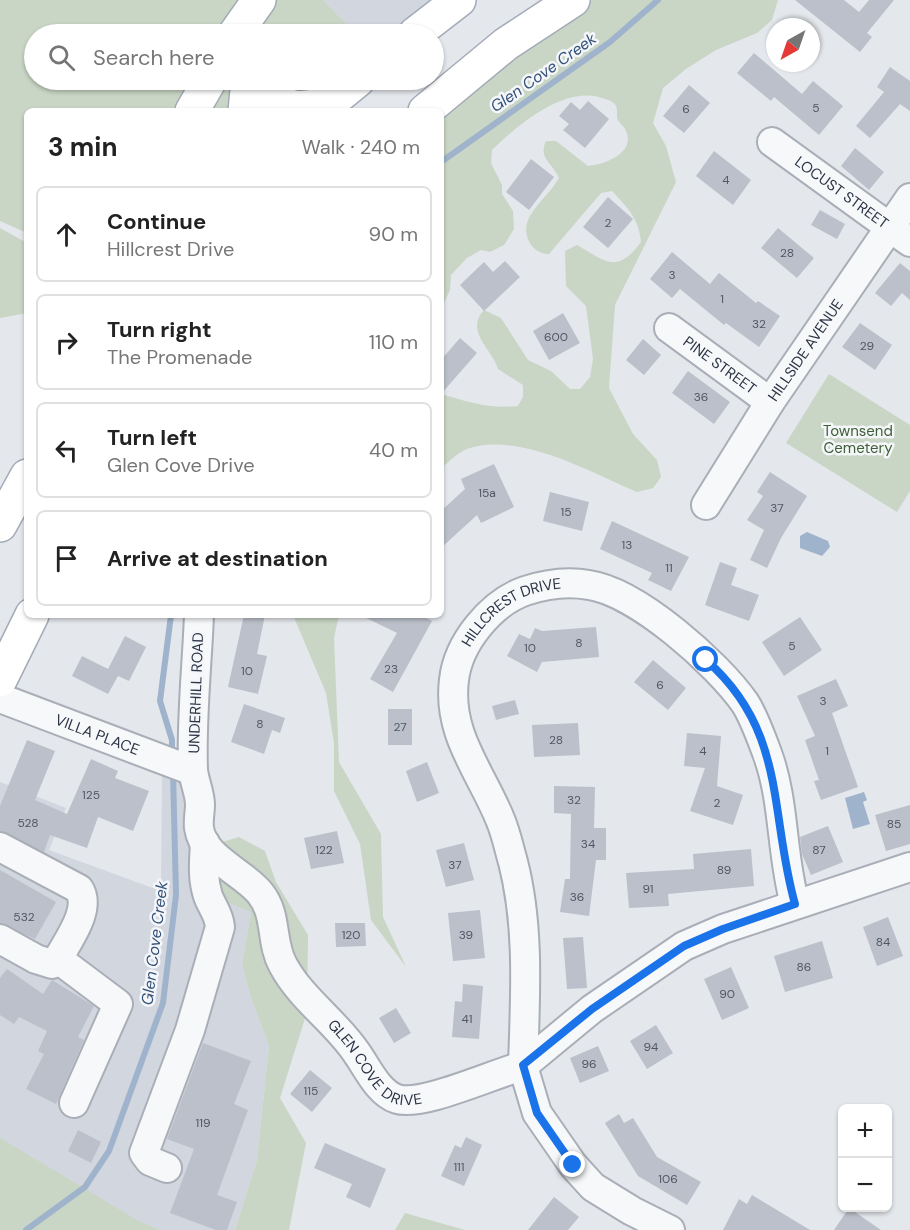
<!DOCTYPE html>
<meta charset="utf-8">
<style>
body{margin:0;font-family:"DM Sans",sans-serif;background:#f2f2f2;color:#222}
.controls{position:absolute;right:18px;bottom:18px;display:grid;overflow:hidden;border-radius:9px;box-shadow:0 2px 4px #0004}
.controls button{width:54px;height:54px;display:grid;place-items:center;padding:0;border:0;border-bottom:2px solid #e0e0e0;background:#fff;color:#222;font:30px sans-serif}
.compass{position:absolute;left:766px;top:18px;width:54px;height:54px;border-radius:50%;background:#fff;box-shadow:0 2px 4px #0004;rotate:220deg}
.stop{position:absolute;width:18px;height:18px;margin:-14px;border:4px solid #1a73e8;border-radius:50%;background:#fff}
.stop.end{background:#1a73e8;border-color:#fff;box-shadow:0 2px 6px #0008}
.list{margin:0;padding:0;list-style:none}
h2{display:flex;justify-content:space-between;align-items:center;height:78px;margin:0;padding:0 24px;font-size:26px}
h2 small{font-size:20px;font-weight:400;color:#767676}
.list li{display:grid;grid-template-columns:39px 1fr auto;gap:18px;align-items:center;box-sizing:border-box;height:96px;margin:0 12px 12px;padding:0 12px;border:2px solid #e0e0e0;border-radius:9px}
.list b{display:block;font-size:22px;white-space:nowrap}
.list p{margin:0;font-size:20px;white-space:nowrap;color:#767676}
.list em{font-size:20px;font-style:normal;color:#767676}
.icon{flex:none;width:33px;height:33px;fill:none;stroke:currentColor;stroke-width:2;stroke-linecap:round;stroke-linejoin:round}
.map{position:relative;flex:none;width:910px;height:1230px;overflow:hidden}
.search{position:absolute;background:#fff;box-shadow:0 2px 4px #0004;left:24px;top:24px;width:420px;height:66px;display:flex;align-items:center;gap:15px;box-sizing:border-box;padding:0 21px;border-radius:33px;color:#767676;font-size:22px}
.panel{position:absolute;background:#fff;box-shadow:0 2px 4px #0004;left:24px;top:108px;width:420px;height:510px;border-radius:9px}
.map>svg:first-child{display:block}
.built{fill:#d2d6de}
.green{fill:#c9d6c5}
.water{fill:#9fb4cc}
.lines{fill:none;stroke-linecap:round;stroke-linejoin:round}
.stream{stroke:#9fb4cc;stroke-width:6}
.building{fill:#bbc0ca}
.minor-casing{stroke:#a9aeb7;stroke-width:32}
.major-casing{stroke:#a3abb8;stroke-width:36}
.minor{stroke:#f7f8fa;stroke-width:28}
.major{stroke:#fff;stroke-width:33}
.route{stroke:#1a73e8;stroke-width:8}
.labels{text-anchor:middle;stroke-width:5;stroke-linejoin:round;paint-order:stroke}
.number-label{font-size:12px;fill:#4f5766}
.street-label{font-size:15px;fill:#2b3445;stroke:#f4f6f9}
.park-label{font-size:15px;fill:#3f6138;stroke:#f4f6f9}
.water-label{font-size:16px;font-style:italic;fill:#34527a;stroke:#f4f6f9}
</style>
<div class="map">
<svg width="910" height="1230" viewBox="0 0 910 1230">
<rect width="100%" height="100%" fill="#e4e7ec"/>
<path class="built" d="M323 0H459L415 34H356Z
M162 773 185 780 251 912 242 964 251 998 269 1046 257 1160 235 1230H160L139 1221 0 1140V782L66 808 49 850 161 891Z"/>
<path class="green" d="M0 0H259L235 34H34V80H210L192 111H27V233L0 221Z
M260 0H323L356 34H238Z
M574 0H778L772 20 757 33 716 50 686 69 663 88 653 123 666 146 676 182 615 305 609 388 633 434 657 460 661 477 653 488 637 492C590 472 519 431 467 449 458 452 449 462 441 468V394C469 402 488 409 518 406L523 397V385L498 369C493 350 464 331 484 310L501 318 528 360 551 371 570 389H580L590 377 593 359 586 306 566 286 565 251 577 245C605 261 617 275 641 242 639 219 628 208 612 191L601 193 549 254C531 254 520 233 530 216 538 202 551 192 559 178 552 163 538 158 546 141H556L588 166C604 165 636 153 626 131 625 127 620 124 618 120 616 116 618 110 616 106 614 102 609 100 605 99 566 83 518 125 492 150L491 163 502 185V194L513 211 514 229 504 245 490 252 481 250 467 258 451 275 450 290 441 309V111Z
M212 80H356L317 111H194Z
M0 228 27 243V313L0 318Z
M829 374 910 425V491L897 512 786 443Z
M293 615H339L334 638 339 762 381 834 383 917 406 967 371 920 360 844 334 791V743L326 693Z
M239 837 265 851 276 882 308 935 307 1012 280 1098 306 1143 289 1230H235L257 1160 269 1046 251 998 242 964 251 912 223 900 212 858 222 842Z
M0 1138 139 1221 160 1230H0Z
M405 1213 465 1230H395Z"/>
<path class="water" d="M807 532 828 541 830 547 822 556 800 548V536Z
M864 792 867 800 863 802 870 824 853 829 845 798Z"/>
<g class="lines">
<path class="stream" d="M441 162 610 42 658 0
M171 615 160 701 172 740V756
M26 1230 85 1187 109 1151 163 1003 176 895 173 772"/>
</g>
<path class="building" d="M795 0H844L859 12 869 0H894L867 33 872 37 860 52Z
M754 53 802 94 813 81 843 106 819 135 774 97 771 101 737 73Z
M890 67 910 81V111L900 104 870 138 856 126 884 92 877 87Z
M689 85 710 103 684 133 663 116Z
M588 101 609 119 585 148 563 130 569 124 559 116 571 102 580 110Z
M855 148 884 172 869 190 841 166Z
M714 151 751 180 733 205 696 176Z
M531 159 554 177 529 210 506 192Z
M608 197 633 219 608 248 583 227Z
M820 210 845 224 837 239 811 225Z
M778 228 814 258 797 278 761 248Z
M672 252 710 284 719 273 756 303 758 301 780 316 759 347 726 323 724 325 680 289 672 298 650 279Z
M505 261 520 277 484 311 460 285 484 262 493 272Z
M900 263 910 271V300L902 293 891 306 875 293Z
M563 313 580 343 549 360 533 331Z
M860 323 892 345 875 370 842 347Z
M460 338 477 353 441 394V360Z
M643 339 661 355 644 375 626 360Z
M688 371 730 402 714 424 672 393Z
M494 464 514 507 481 523 477 515 441 548V511L465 489 461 479Z
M770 472 807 496 781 538 767 568 750 560 764 530 747 520 763 496 757 492Z
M550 492 589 502 582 531 543 521Z
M612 521 689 557 671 591 648 580 652 573 600 549Z
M720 562 737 568 731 585 759 595 749 621 705 605Z
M244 615H265L257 654 267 656 258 694 228 687Z
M360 615H421L432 621 393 692 370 679 397 633Z
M800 617 822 650 784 676 762 642Z
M596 627 599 657 542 662 537 672 507 656 519 634 530 639 535 628 542 631Z
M125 636 146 647 129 681 118 676 108 694 72 676 82 656 108 669Z
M653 660 686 688 668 710 634 682Z
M836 679 848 706 832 713 858 787 821 800 814 781 819 780 805 740 815 736 797 696Z
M515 700 519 714 496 720 492 706Z
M244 704 285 718 280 733 272 730 264 754 231 742Z
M388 709H412V745H388Z
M578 723 580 755 534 757 532 725Z
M687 733 721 736 717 786 743 795 733 825 690 811 705 768 684 766Z
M27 740 55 751 35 800 67 814 91 759 118 771 115 778 149 791 133 831 98 817 87 848 50 835 44 852 0 831V806Z
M427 762 439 793 417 802 406 771Z
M554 786 595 787 594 828H606V860H596L589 916 560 912 565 879H570L571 814 554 813Z
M910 805V844L886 851 875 815Z
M828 826 843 862 811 875 802 854 800 837Z
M337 831 344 863 311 869 304 838Z
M464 843 474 880 446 887 436 850Z
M751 849 754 886 668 894 669 906 629 908 626 873 694 869 693 854Z
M0 870 56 902 35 939 0 923Z
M480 910 485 958 453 961 448 913Z
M888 917 903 956 877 966 863 927Z
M335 923H365L366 946 336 947Z
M583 937 587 988 567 989 563 938Z
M822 941 833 978 785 992 774 956Z
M731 967 749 1008 722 1020 704 979Z
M7 969 43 994 52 980 94 1006 78 1037 84 1040 56 1104 26 1089 44 1054 38 1051 47 1031 19 1017 14 1024 0 1015V978Z
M463 984 483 986 479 1039 452 1037 455 1001 462 1002Z
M396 1008 411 1033 394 1043 379 1018Z
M656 1025 673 1053 647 1069 630 1041Z
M203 1043 251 1061 234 1104 248 1110 217 1195 237 1202 227 1230H216L170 1213 194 1149 167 1139Z
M598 1046 609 1071 580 1083 570 1058Z
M310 1070 332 1088 312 1112 290 1094Z
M619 1114 624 1123 633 1118 657 1157 701 1182 687 1205 638 1176 605 1123Z
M78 1130 101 1142 91 1163 68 1151Z
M466 1137 482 1145 464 1186 441 1176 455 1145 461 1148Z
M325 1143 386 1169 370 1208 346 1197 352 1184 314 1168Z
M752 1195 810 1230H723L739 1199 747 1204Z
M554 1197 579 1217 568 1230H528Z
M849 1208 881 1230H834Z"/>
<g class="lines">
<g class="minor-casing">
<g id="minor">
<path id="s1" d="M772 142 910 242"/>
<path id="s2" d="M669 328 770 402"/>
<path id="s3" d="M706 505 770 402 910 198"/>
<path id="s4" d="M199 615C197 666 191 719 193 770 194 781 200 793 200 805 200 812 198 820 199 828 203 858 243 872 260 893 278 915 270 942 283 965 301 999 335 1021 356 1052 367 1067 378 1093 397 1099 422 1107 495 1073 523 1066L537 1113 573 1165 593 1187 632 1211 670 1230"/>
<path id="s5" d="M0 698 193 771"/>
<path d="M0 847 79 889C92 909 68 940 58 959L52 964 36 959 0 939"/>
<path d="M58 959 118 1004 74 1103"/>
<path id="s6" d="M523 1066C525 998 530 928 513 862 509 848 506 833 500 819 481 772 447 734 454 680 458 643 491 603 525 591 546 584 567 581 589 585 637 592 717 663 745 703 754 717 761 737 767 753 785 801 781 855 795 904"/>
<path d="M523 1066 592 1009 684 946 723 929 910 867"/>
<path d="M167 1168 150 1161 144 1153 190 1030 220 927C219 914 212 907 208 896 202 878 204 861 205 843"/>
</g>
</g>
<g class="major-casing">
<path id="major" d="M235 34 259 0
M415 34 459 0
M261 80C280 111 301 113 332 100
M192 111 210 80
M245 111 248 80
M320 111 358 80
M425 111 506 44 573 0
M0 525 27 476
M0 680 32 615"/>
</g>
<use href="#minor" class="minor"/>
<use href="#major" class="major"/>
</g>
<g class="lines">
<path class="route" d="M573 1165 537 1113 523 1065 592 1009 684 946 723 929 795 904C769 812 787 731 706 660"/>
</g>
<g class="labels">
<g class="number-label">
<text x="816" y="112">5</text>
<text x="686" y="113">6</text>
<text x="726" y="184">4</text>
<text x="608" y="227">2</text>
<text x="787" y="257">28</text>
<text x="672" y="279">3</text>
<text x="722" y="303">1</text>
<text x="759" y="328">32</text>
<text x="556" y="341">600</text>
<text x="867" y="350">29</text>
<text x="701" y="401">36</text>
<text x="487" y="497">15a</text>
<text x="777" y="512">37</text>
<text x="566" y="516">15</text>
<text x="627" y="549">13</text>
<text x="669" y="572">11</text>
<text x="579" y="647">8</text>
<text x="792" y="650">5</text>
<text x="530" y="652">10</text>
<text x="391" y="673">23</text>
<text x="247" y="675">10</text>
<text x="660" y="689">6</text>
<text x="823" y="705">3</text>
<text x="260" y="728">8</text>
<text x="400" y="731">27</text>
<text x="556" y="744">28</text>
<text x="703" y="755">4</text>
<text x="827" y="755">1</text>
<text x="91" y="799">125</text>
<text x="574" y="804">32</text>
<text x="717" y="807">2</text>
<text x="28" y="827">528</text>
<text x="894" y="828">85</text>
<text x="588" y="848">34</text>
<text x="324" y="854">122</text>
<text x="819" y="854">87</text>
<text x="455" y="869">37</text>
<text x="724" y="874">89</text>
<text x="648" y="893">91</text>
<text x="577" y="901">36</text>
<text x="24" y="921">532</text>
<text x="351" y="939">120</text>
<text x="466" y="939">39</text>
<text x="883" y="946">84</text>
<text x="804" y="971">86</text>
<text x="727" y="998">90</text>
<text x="467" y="1023">41</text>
<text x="651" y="1051">94</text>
<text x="589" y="1068">96</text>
<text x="311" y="1095">115</text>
<text x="203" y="1127">119</text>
<text x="459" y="1171">111</text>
<text x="668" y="1183">106</text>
</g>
<g class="street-label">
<text dy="5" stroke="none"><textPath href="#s1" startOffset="86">LOCUST STREET</textPath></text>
<text dy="5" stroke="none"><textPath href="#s3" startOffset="184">HILLSIDE AVENUE</textPath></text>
<text dy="5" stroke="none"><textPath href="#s2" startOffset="63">PINE STREET</textPath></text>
<text dy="5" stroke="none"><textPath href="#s6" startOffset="495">HILLCREST DRIVE</textPath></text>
<text transform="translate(196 693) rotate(-88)" y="5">UNDERHILL ROAD</text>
<text dy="5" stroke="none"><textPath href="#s5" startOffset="104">VILLA PLACE</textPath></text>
<text dy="5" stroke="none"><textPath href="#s4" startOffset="520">GLEN COVE DRIVE</textPath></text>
</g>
<g class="park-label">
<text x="858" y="436">Townsend<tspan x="858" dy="17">Cemetery</tspan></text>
</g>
<g class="water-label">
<text transform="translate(543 72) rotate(-35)" y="6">Glen Cove Creek</text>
<text transform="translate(154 943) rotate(-83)" y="6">Glen Cove Creek</text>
</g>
</g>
</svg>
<div class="controls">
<button>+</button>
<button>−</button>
</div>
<svg class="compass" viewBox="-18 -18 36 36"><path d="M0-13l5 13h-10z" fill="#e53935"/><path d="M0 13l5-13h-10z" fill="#767676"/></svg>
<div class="stop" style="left:706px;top:660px"></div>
<div class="stop end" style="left:573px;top:1165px"></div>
<div class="search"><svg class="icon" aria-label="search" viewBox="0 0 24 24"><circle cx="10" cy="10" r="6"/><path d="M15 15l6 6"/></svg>Search here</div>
<section class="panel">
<h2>3 min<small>Walk · 240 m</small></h2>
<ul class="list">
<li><svg class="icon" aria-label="ahead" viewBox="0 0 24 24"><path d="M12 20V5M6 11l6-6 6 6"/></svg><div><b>Continue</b><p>Hillcrest Drive</p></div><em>90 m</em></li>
<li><svg class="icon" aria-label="right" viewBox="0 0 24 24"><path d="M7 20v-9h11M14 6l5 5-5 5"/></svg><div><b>Turn right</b><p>The Promenade</p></div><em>110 m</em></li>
<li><svg class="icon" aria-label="left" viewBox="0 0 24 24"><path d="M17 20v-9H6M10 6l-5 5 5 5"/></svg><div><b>Turn left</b><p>Glen Cove Drive</p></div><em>40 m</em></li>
<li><svg class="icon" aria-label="arrive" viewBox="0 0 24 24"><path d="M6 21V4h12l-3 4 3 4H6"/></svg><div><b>Arrive at destination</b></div></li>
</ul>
</section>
</div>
